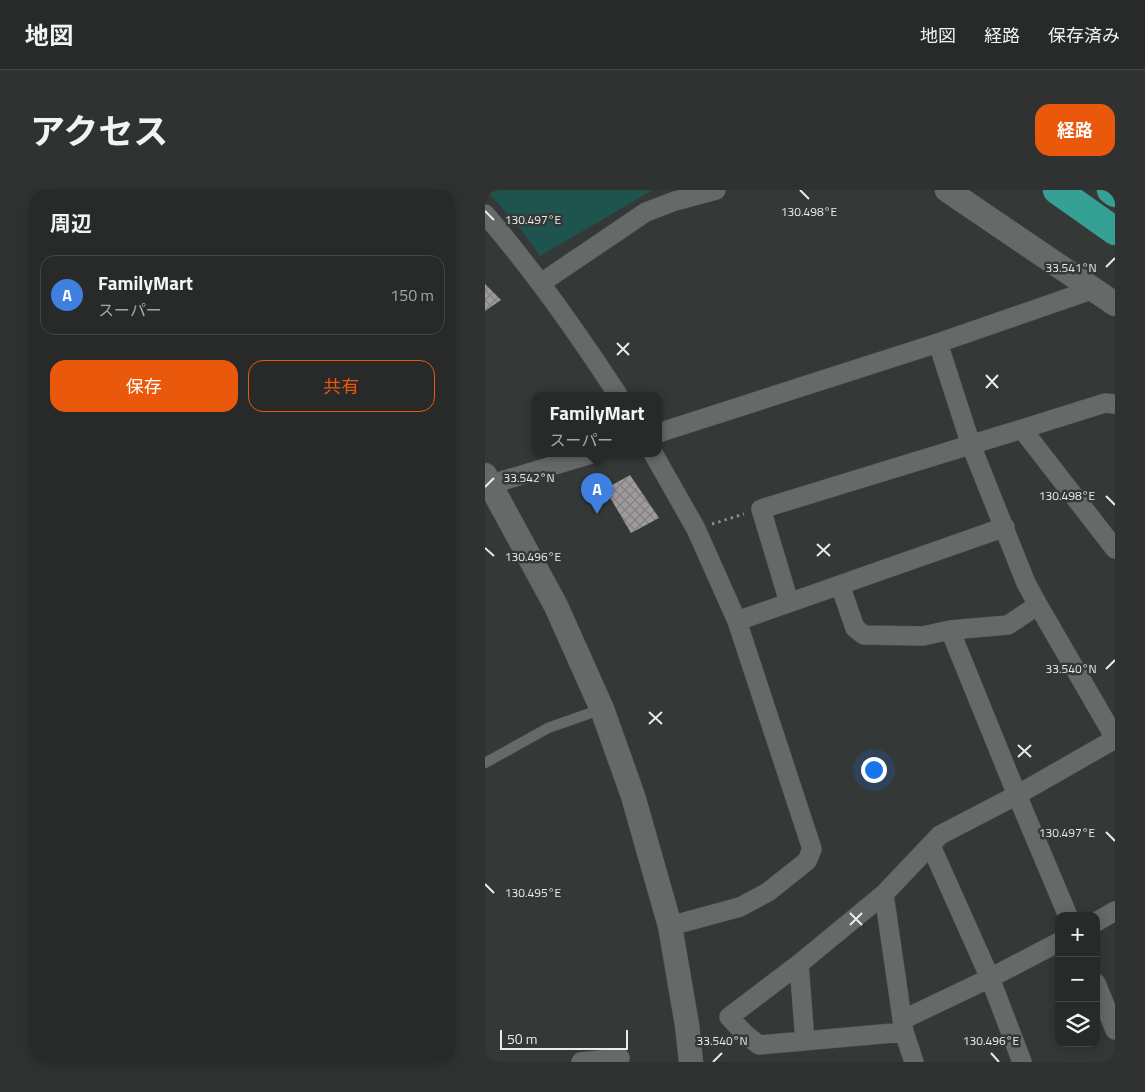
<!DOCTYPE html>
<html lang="ja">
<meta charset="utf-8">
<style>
body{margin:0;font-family:"Titillium Web","Noto Sans JP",sans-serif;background:#2f3231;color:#f1f3f6}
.controls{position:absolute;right:15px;bottom:15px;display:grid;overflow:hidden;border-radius:10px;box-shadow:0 2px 12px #0003}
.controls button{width:45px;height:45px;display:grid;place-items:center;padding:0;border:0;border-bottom:1px solid #434646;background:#272a29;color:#f1f3f6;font:25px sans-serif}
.scale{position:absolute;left:15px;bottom:12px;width:128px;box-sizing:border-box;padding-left:5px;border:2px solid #eaecec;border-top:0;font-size:14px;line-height:18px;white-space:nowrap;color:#eaecec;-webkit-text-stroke:4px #343837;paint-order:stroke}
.you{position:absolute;left:388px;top:579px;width:18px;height:18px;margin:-12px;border:4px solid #fff;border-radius:50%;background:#1a73e8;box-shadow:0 0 0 8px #1a73e833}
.badge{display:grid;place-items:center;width:32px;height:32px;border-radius:50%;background:#ea580c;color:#fff;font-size:16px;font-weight:700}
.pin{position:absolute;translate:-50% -41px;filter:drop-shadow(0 1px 2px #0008)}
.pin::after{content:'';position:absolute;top:26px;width:18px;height:15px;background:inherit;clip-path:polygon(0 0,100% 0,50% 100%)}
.popup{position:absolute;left:47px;top:202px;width:130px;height:65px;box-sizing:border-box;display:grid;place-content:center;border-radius:10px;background:#272a29;filter:drop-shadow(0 1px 4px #0005);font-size:16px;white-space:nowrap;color:#a4a7a8}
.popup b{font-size:19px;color:#f1f3f6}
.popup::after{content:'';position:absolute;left:50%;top:100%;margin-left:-10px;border:10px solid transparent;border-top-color:#272a29}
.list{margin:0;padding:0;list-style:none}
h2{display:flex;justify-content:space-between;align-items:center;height:65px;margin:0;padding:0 20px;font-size:21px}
h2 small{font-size:16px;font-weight:400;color:#a4a7a8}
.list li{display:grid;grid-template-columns:32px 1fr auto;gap:15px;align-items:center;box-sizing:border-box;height:80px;margin:0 10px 10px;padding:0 10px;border:1px solid #434646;border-radius:15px}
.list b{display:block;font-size:19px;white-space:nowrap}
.list p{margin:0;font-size:16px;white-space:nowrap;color:#a4a7a8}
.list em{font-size:16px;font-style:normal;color:#a4a7a8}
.actions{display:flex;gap:10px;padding:15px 20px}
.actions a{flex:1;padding:11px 0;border:1px solid #ea580c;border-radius:15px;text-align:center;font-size:18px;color:#ea580c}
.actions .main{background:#ea580c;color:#fff}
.icon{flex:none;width:28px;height:28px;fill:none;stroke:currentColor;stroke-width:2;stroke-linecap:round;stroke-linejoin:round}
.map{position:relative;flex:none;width:630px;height:872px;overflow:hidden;border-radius:15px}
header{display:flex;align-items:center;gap:30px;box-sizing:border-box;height:70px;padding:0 25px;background:#272a29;border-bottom:1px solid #434646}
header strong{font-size:24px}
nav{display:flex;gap:28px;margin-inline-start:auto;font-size:18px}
.intro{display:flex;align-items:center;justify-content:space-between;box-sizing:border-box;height:120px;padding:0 30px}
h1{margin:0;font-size:35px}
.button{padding:12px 22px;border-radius:15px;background:#ea580c;color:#fff;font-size:18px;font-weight:700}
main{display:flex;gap:30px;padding:0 30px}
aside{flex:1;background:#272a29;border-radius:15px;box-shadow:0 2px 12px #0003}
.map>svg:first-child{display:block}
.green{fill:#1f534d}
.building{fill:url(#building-cross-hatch)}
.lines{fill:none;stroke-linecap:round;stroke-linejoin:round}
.service-casing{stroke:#525454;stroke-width:11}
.minor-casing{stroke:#525454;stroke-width:20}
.tertiary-casing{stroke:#525454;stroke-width:25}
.motorway-casing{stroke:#525454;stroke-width:29}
.path{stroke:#898c8c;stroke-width:3;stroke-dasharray:2.5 4;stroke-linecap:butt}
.service{stroke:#656968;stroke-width:10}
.minor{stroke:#656968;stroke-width:19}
.tertiary{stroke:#656968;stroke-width:24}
.motorway{stroke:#34a194;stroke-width:28}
.ticks{fill:none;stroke:#eaecec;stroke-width:2}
.ticks-label{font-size:12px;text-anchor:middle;fill:#eaecec;stroke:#343837;stroke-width:5;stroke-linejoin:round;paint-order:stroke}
</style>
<header>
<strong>地図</strong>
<nav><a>地図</a><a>経路</a><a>保存済み</a></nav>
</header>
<div class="intro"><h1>アクセス</h1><a class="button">経路</a></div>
<main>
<aside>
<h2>周辺<small></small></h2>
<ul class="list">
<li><span class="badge" style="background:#3f7fe0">A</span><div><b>FamilyMart</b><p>スーパー</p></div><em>150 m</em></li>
</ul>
<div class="actions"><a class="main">保存</a><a>共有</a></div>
</aside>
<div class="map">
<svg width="630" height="872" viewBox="0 0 630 872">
<defs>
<pattern id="building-cross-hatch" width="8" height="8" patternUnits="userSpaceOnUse" patternTransform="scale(1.25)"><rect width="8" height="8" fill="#9f9a9b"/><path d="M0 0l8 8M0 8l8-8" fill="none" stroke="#848182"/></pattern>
</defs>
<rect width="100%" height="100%" fill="#343837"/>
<path class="green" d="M1 0H168L55 66 38 42Z"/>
<path class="building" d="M0 94 16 110 0 121Z
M145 285 174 328 146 343 120 299Z"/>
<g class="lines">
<g class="service-casing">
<path id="service" d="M0 573 63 538 117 519"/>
</g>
<g class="minor-casing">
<path id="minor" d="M0 24C49 81 92 142 133 205
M56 93 161 22 190 11 231 0
M453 153 486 255 541 393 553 415
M630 214 620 213 537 239 630 359
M173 243 453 153 609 99
M168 263 211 339 252 431 327 659 322 671 283 702 255 717 185 736
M0 296 110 263
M355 395 370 438 379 445 438 446 465 440
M304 412 276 319 537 239
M252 431 520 337
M446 656 505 788 537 872
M399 704 419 842 429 872
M583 726 532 605 465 440 523 435 553 415 630 548
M611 732 630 721
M314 774 320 851
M611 793 630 840
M417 830 505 788 574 752
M419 842 274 855 261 845 244 827 314 774 399 704 455 645 532 605 630 549
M96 872 135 868"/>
</g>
<g class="tertiary-casing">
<path id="tertiary" d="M462 0 630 114
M0 285 71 416 117 519 148 606 185 736 202 835 206 872"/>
</g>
<g class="motorway-casing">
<path id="motorway" d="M572 0 630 41
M626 0 630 3"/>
</g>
<path class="path" d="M227 334 259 324"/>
<use href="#service" class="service"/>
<use href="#minor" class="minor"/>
<use href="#tertiary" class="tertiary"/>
<use href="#motorway" class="motorway"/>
</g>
<path class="ticks" d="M315 0 324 9M0 21 9 30M621 77 630 68M132 153 144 165M132 165 144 153M501 185 513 198M501 198 513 185M0 297 9 288M621 306 630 315M332 354 345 366M0 358 9 366M332 366 345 354M621 479 630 470M164 522 177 534M164 534 177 522M533 555 546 567M533 567 546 555M621 642 630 651M0 694 9 703M365 723 377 735M365 735 377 723M506 863 514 872M228 872 237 863"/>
<g class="ticks-label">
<text x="324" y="26">130.498°E</text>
<text x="48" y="34">130.497°E</text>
<text x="586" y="82">33.541°N</text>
<text x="44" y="292">33.542°N</text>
<text x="582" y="310">130.498°E</text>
<text x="48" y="371">130.496°E</text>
<text x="586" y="483">33.540°N</text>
<text x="582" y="647">130.497°E</text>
<text x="48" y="707">130.495°E</text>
<text x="237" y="855">33.540°N</text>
<text x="506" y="855">130.496°E</text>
</g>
</svg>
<div class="controls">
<button>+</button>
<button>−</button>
<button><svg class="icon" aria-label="layers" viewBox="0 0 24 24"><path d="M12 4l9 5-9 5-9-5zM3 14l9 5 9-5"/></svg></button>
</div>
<div class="scale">50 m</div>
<div class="you"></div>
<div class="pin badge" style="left:112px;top:324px;background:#3f7fe0">A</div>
<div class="popup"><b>FamilyMart</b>スーパー</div>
</div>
</main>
